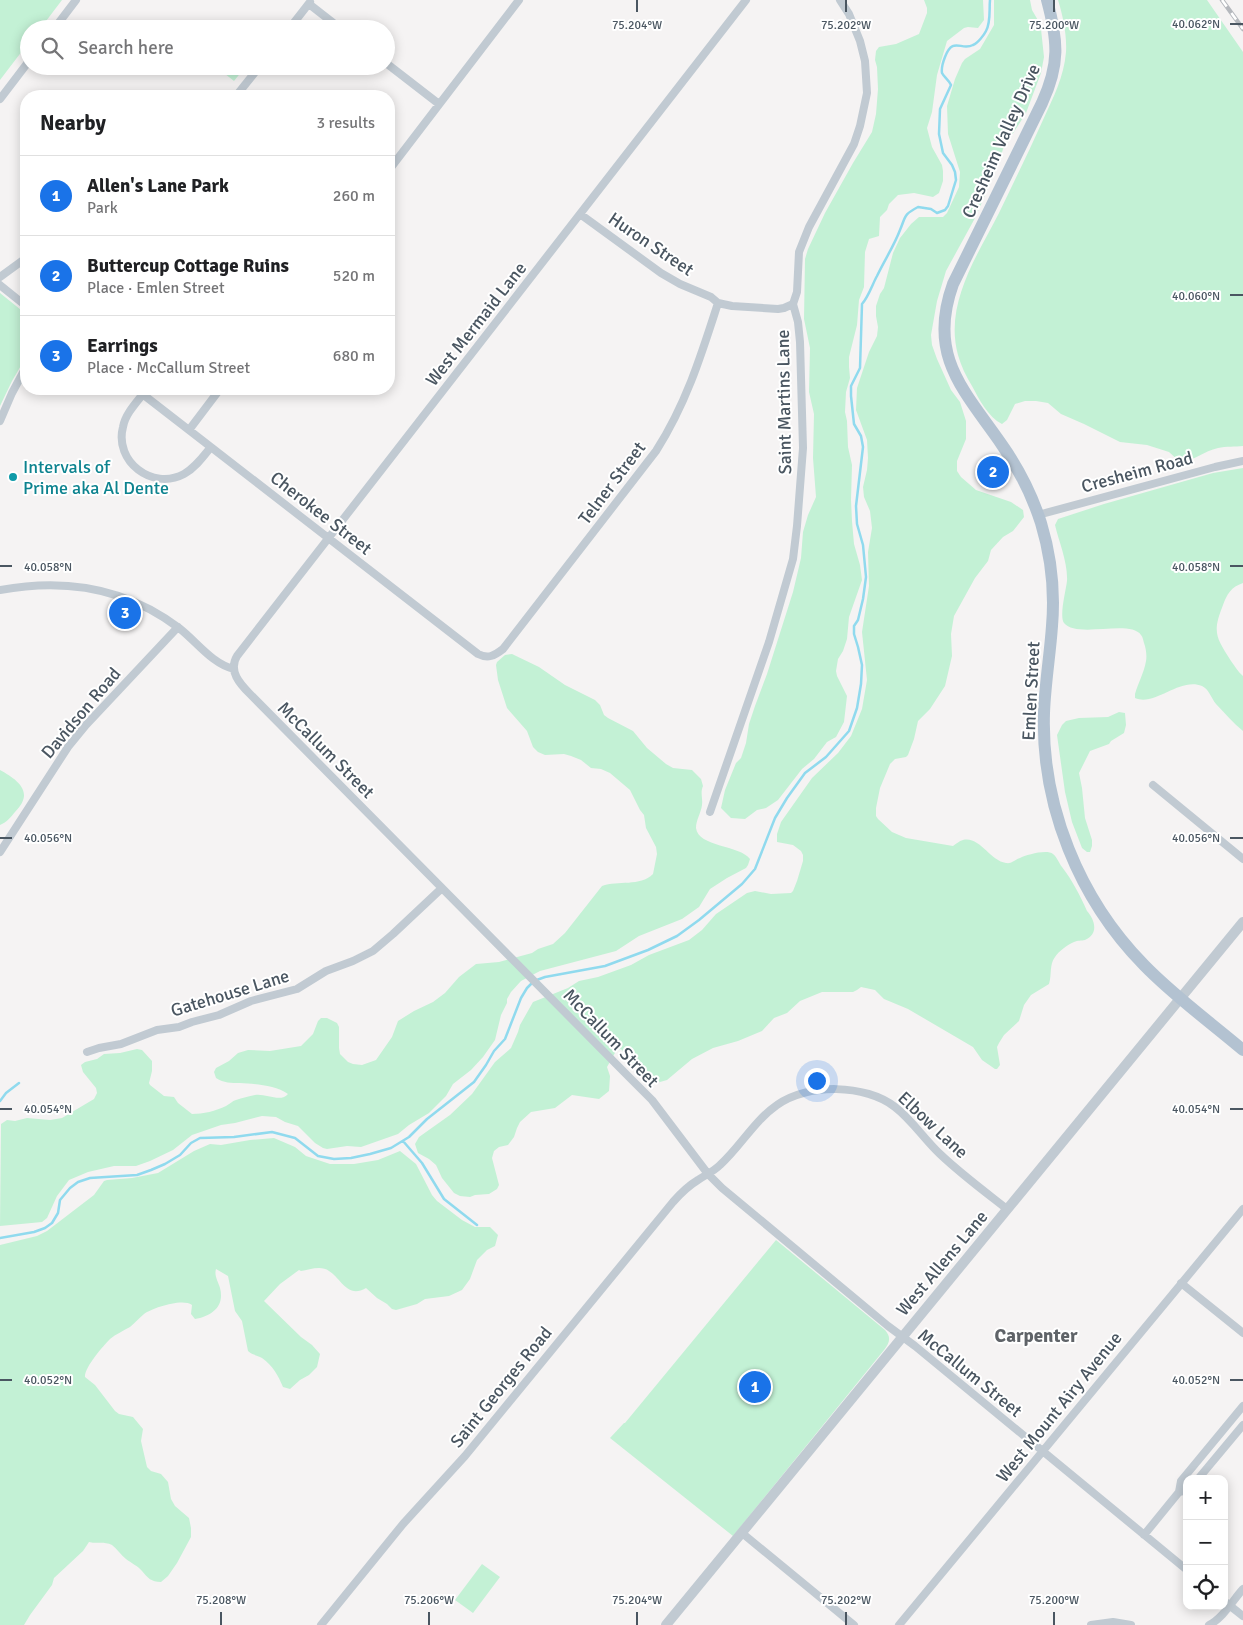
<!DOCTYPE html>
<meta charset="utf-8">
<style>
body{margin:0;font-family:Signika,sans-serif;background:#f6f6f6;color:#202124}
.controls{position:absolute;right:15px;bottom:15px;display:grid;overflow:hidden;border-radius:10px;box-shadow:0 2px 12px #0003}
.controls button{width:45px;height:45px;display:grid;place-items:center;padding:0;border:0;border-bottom:1px solid #e0e0e0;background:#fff;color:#202124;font:25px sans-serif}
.you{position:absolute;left:816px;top:1080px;width:18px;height:18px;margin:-12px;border:4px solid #fff;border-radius:50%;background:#1a73e8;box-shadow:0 0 0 8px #1a73e833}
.badge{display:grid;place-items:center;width:32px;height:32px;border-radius:50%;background:#1a73e8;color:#fff;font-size:16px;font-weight:700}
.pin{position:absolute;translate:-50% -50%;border:2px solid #fff;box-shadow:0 1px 5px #0006}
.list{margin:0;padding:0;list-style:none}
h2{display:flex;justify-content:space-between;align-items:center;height:65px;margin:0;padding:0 20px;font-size:21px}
h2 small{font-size:16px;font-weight:400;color:#757577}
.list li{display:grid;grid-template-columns:32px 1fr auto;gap:15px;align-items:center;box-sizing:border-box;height:80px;padding:0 20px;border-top:1px solid #e0e0e0}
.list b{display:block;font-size:19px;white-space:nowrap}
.list p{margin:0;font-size:16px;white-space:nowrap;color:#757577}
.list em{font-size:16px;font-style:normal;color:#757577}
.icon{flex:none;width:28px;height:28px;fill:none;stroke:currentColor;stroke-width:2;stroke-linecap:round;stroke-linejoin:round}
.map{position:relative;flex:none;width:1243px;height:1625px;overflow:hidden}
.search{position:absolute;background:#fff;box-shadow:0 2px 12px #0003;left:20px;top:20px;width:375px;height:55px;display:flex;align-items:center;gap:12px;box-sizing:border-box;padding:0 18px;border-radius:28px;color:#757577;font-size:19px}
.panel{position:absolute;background:#fff;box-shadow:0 2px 12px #0003;left:20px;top:90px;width:375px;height:305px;border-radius:20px}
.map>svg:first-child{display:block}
.green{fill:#c3f1d5}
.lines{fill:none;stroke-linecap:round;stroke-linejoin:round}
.stream{stroke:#90daee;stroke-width:2.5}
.minor{stroke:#c1cad2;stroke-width:8}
.tertiary{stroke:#c1cad2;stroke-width:10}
.primary{stroke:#b3c2d1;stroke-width:12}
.rail-casing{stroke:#b5b8bd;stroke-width:4.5}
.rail{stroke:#fff;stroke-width:2.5;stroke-dasharray:8;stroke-linecap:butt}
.ticks{fill:none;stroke:#4a5661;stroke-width:2}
.culture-dot{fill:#0f9aa8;stroke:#fff;stroke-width:2}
.labels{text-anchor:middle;stroke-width:4;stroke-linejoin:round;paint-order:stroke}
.street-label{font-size:18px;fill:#4a5661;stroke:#fff}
.culture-label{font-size:18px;fill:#0d838f;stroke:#fff;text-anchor:start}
.neighbourhood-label{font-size:19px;font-weight:bold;fill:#5f6368;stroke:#fff}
.ticks-label{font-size:12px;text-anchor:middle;fill:#4a5661;stroke:#fff;stroke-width:4;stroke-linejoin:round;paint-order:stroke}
</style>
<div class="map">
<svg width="1243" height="1625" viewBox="0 0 1243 1625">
<rect width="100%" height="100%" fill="#f5f3f3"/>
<path class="green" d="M0 0H62L40 29H29V42L0 80Z
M924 0H983L984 20 978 28 968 27 964 28 947 41 937 75 932 112 927 128 932 147 942 165 943 171V181L939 193 933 197 914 193 898 195 889 204 887 210 880 217 879 236 869 239 865 252 864 287 859 300 857 325 849 357V367L850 378 846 392 845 412 847 421 848 447 852 465 851 500 852 521 854 544 860 565 862 580 849 617 847 639 843 651 838 659 836 671 837 676 847 696 844 722 836 737 827 742 814 759 802 769 778 800 766 808 757 810 745 819 731 818 721 808 725 790 736 763 741 758 746 743 749 724 755 706 767 674 793 592 801 558 803 532 808 515 816 497 813 458 814 414 809 392 810 348 804 319 805 259 808 249 825 213 853 163 872 132 876 114 878 89 877 67 875 60 876 51 879 47 896 44 919 34 927 13V8Z
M994 0H1030L1032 10 1039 22 1041 29 1044 57 1041 73 1026 113 1003 149 999 163 975 218 946 271 937 301 931 335 932 345 937 359 951 390 960 402 966 421V439L957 461V471L961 477 976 490 1011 502 1023 510 1024 517 1013 531 1003 537 991 550 988 561 975 578 954 616 951 634 952 656 945 686 930 709 918 721 914 739 908 755 906 757 895 759 890 764 880 788 876 808V816L878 819 892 832 906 838 953 846C956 844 959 841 963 840 980 836 990 861 1006 863 1012 864 1014 860 1020 858 1026 855 1047 849 1053 854 1057 857 1059 863 1062 867 1072 880 1080 895 1087 911 1095 920 1099 934 1085 940 1081 941 1078 940 1074 942 1067 945 1059 951 1055 957 1049 965 1052 975 1049 984L1031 995 1024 1005 1019 1021 1004 1035 999 1043 997 1047 1000 1065 997 1069H995L982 1060 973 1047 908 1009 884 999 875 990 861 987 857 990 853 992H822L800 1001 787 1013 774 1018 762 1031 738 1041 713 1048 692 1059 667 1080 653 1084 637 1069 621 1049 616 1051 607 1067 610 1076 609 1091 599 1099 572 1095 555 1108 531 1112 520 1122 517 1128 514 1137 508 1145 499 1147 494 1151 492 1158 499 1185 497 1189 489 1194 475 1195 470 1197 460 1196 454 1193 442 1178 436 1165 429 1159 418 1153 415 1144 419 1137 450 1115 472 1094 495 1062 511 1048 518 1032 520 1025 533 1002 568 988 579 981 598 977 631 965 649 955 689 940 702 930 716 914 747 893 755 891 771 894 791 893 793 891 797 881 803 861V855L801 851 793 845 777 842V834L781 822 812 778 838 753 851 736 862 709 867 680 862 632 869 586 868 552 872 528 870 511 864 497 863 487 867 470 868 458 867 440 856 410 857 388 869 352 877 336 878 327 876 316V306L880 294 884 288 893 253 900 238 911 224 919 217H943L947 213 959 187 960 172 948 134 947 106 955 79 962 63 965 59 980 49 994 25Z
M1058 0H1207L1243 52V446C1235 447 1226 446 1218 448 1204 451 1194 461 1180 462L1169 452 1147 445 1120 442 1084 424 1061 414 1048 403 1036 401H1025L1015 404 1007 420 1002 424C988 417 979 399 972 386 966 376 961 366 958 355 944 304 977 256 999 213 1014 182 1029 151 1043 120 1053 98 1064 77 1066 52 1067 35 1063 16 1058 0Z
M215 66H246L234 81Z
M0 293 26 314V357L12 381 0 406Z
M1243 468V583C1231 587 1227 594 1223 605 1212 633 1216 637 1231 661 1235 666 1238 672 1243 676V731C1233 723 1225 713 1216 704 1211 698 1209 689 1202 686 1179 677 1155 707 1135 698V694C1138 683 1144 673 1146 661 1147 656 1146 648 1144 643 1143 640 1143 637 1141 635 1130 619 1077 639 1064 623 1059 616 1066 590 1067 581 1068 563 1059 542 1055 525L1058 519 1104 504 1213 473Z
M512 654 539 667 565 685 595 700 600 705 604 715 608 718 633 731 647 748 666 764 673 768 692 770 701 779 703 786C700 793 703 798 702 805 701 813 696 820 696 828 698 847 740 845 750 859L748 865 746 868 727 878 710 889 699 907 682 919 639 936 616 951 540 971 521 981 511 992 507 999V1003L501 1015 495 1040 483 1057 471 1070 453 1084 446 1096 429 1113 409 1125 398 1134 361 1147 347 1146 327 1149 323 1148 315 1143 298 1126 285 1122 276 1117 262 1116 235 1123 221 1125 192 1135 173 1150 150 1161 136 1166H114L88 1172 69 1180 57 1196 47 1218 42 1222 0 1226 1 1124 7 1120 15 1121 27 1118 50 1120 62 1118 94 1099 97 1093 96 1088 83 1072 81 1065 85 1062 97 1059 104 1054 120 1053 137 1049 142 1050 152 1061V1071L149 1083 150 1085 164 1096 174 1097 178 1103 192 1114C203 1114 216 1111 226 1106 230 1104 232 1101 236 1100 242 1098 249 1096 255 1095 265 1093 281 1103 288 1094 275 1085 255 1084 240 1083 231 1083 224 1083 216 1078L214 1072 216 1068 229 1061 238 1053 248 1050 270 1051 301 1046 313 1034 318 1021 321 1018H327L337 1023 339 1027V1048L340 1054 348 1062 353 1064 362 1065 376 1060 392 1037 398 1021 414 1011 433 1002 445 993 459 977 476 964 499 962 532 953 538 949 553 944 565 933 602 886C618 880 640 887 653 874L657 854 656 847 646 828 644 815 640 810 630 790 610 773 601 769 591 768 581 760 571 756 564 754 545 755 538 752 533 747 527 731 507 708 498 680 496 665 497 662 505 655Z
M1119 712 1125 713 1126 725 1124 733 1111 741 1109 744 1090 751 1079 773 1082 788 1085 818 1092 840V846L1090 852H1087L1082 848 1072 822 1065 792 1057 735 1062 725 1066 721 1079 718 1108 717Z
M0 770C18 780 35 792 15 812 11 817 7 822 0 825Z
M274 1138 295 1147 306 1156 330 1164H354L378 1160 400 1151 416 1164 432 1195 437 1201 462 1220 475 1227H490L498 1235 495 1246 487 1250 477 1260 470 1279 462 1290 449 1296 425 1299 417 1304 396 1310 392 1309 387 1304 377 1298 366 1288C347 1299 341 1278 329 1271 321 1265 309 1270 301 1271L299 1270 280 1284 264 1301 301 1337 312 1345 320 1354 317 1367 309 1375 300 1380 290 1389 283 1387C278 1375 273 1366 262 1358 257 1355 252 1355 248 1351L242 1321 235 1311 228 1276 216 1269C214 1276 218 1281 220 1288 225 1307 211 1316 195 1319L191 1314 192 1305C182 1298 153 1308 144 1314 139 1318 135 1323 130 1327 123 1331 116 1334 110 1339 103 1346 84 1368 85 1377L95 1385 115 1411 119 1414 133 1417 143 1429 141 1441 147 1467 151 1471 161 1474 168 1482 171 1499 175 1506 189 1518 191 1528V1537L177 1563 168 1576 161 1582C151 1582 148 1578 142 1571 138 1566 131 1563 126 1559 121 1555 117 1549 112 1545 104 1541 97 1544 89 1542L83 1551 54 1578 52 1585 30 1615 24 1625H0V1245L37 1236 47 1231 94 1195 104 1181 107 1180 132 1178 158 1173 194 1151 210 1144 221 1145 250 1140Z
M776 1240 885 1330C892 1338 889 1343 884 1350L733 1536 610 1438 624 1423H625Z
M482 1564 500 1577 473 1613 455 1600Z"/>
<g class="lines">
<path class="stream" d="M0 1101 6 1093 19 1083
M403 1141 422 1163 444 1199 477 1225
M0 1238 34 1232 45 1228 52 1223 58 1213 60 1200 70 1188 78 1182 90 1178 137 1175 151 1170 165 1164 180 1155 191 1143 200 1138 234 1137 272 1132 295 1138 318 1156 334 1159 351 1158 370 1154 391 1148 409 1137 427 1119 474 1082 486 1065 494 1051 505 1039 521 998 527 988 534 981 545 977 605 966 648 950 677 936 699 920 742 884 755 869 775 818 787 798 805 773 826 757 849 731 857 708 861 684 862 665 858 647 854 634V626L858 620 863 599 866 577 863 545 857 524 856 506 863 447 861 436 854 424 851 396V386L860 368 862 304C869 296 872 285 877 276 884 261 894 246 900 230 906 216 903 215 918 207L931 209 937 213 945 210 948 206 956 180 955 172 952 165 943 153 939 134 940 109 951 85C949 80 944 77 942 73 941 67 943 62 945 57 953 36 961 51 973 45 978 43 984 35 986 31 991 22 989 10 990 0"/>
<path class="minor" d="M746 0 237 656C228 671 240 684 250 694L629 1077 652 1100 708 1174 722 1188 888 1326 915 1346 1187 1570
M309 4 341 29
M54 29 76 0
M289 29 310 2
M386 63 439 104
M236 96 260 66
M0 99 29 61
M389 170 519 0
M580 214 661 273 680 284 711 297 718 303 732 306 778 309 784 308 793 304
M0 277 26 258
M0 285 26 306
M136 389 478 654C488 659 494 656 503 649L656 451C686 404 701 356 718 303
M143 394C135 404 125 415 123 427 114 461 152 491 184 474 195 468 203 457 211 447
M0 421 12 393 26 367
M189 430 220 389
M1038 515 1215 467 1243 461
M0 590C65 578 125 587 179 628 196 641 212 664 234 669
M1153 785 1243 859
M710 812 769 642 793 559 797 526 803 448 800 342 798 322 793 304 797 292 799 252 809 227 854 144 860 126 867 93 865 61 860 41 849 14 840 0
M0 852 68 747 86 725 178 627
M87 1052 99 1048 121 1044 157 1030 179 1027 192 1022 219 1015 251 1001 297 989 326 971 353 961 373 951 393 934 442 888
M1181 1283 1243 1333
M1198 1479 1243 1425
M1179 1492 1181 1481 1243 1406
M742 1533 854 1625
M1144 1535 1179 1492 1187 1490
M1224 1601 1243 1616
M321 1625 403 1524 465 1456 673 1202C680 1194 688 1186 698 1180 705 1175 713 1172 720 1165 740 1147 754 1121 777 1105 807 1083 866 1084 895 1107 912 1120 924 1139 940 1154 961 1174 984 1191 1007 1209
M899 1625 1243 1209
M1091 1625 1113 1622 1131 1625
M1209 1625C1223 1618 1233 1600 1243 1589"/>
<path class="tertiary" d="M666 1625 1243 922"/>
<path class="primary" d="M1047 0C1058 41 1060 64 1042 103L953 284C927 356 964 390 1002 445 1019 469 1032 495 1041 523 1051 556 1055 591 1052 626 1050 655 1045 684 1044 713 1041 805 1079 899 1144 965 1174 996 1210 1022 1243 1050"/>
<g class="rail-casing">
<path id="rail" d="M1222 0 1243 29"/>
</g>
<use href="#rail" class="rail"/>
</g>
<path class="ticks" d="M637 0V12M846 0V12M1054 0V12M1230 24H1243M1230 295H1243M0 566H12M1230 566H1243M0 838H12M1230 838H1243M0 1109H12M1230 1109H1243M0 1380H12M1230 1380H1243M221 1612V1625M429 1612V1625M637 1612V1625M846 1612V1625M1054 1612V1625"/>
<circle class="culture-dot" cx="13" cy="477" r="5"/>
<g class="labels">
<g class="street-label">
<text transform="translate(1001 141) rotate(-66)" y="6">Cresheim Valley Drive</text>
<text transform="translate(651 244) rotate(34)" y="6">Huron Street</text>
<text transform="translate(476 324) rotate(-52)" y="6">West Mermaid Lane</text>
<text transform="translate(784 402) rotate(-91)" y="6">Saint Martins Lane</text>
<text transform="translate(1137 472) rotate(-15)" y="6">Cresheim Road</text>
<text transform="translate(612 483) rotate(-53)" y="6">Telner Street</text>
<text transform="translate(321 513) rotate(38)" y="6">Cherokee Street</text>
<text transform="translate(1031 691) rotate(-87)" y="6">Emlen Street</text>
<text transform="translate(81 713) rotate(-50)" y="6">Davidson Road</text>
<text transform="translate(326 750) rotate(45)" y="6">McCallum Street</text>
<text transform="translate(230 993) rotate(-17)" y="6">Gatehouse Lane</text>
<text transform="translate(611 1038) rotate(46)" y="6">McCallum Street</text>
<text transform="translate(933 1125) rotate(43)" y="6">Elbow Lane</text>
<text transform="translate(942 1263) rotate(-50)" y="6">West Allens Lane</text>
<text transform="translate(970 1373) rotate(39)" y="6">McCallum Street</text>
<text transform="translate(501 1387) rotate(-51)" y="6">Saint Georges Road</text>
<text transform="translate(1059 1407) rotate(-51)" y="6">West Mount Airy Avenue</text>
</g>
<g class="culture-label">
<text x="23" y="473">Intervals of<tspan x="23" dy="21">Prime aka Al Dente</tspan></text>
</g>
<g class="neighbourhood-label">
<text x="1036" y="1342">Carpenter</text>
</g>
</g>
<g class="ticks-label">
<text x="1196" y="28">40.062°N</text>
<text x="637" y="29">75.204°W</text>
<text x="846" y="29">75.202°W</text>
<text x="1054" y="29">75.200°W</text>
<text x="1196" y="300">40.060°N</text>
<text x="48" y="571">40.058°N</text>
<text x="1196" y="571">40.058°N</text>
<text x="48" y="842">40.056°N</text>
<text x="1196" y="842">40.056°N</text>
<text x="48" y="1113">40.054°N</text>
<text x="1196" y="1113">40.054°N</text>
<text x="48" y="1384">40.052°N</text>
<text x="1196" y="1384">40.052°N</text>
<text x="221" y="1604">75.208°W</text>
<text x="429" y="1604">75.206°W</text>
<text x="637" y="1604">75.204°W</text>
<text x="846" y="1604">75.202°W</text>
<text x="1054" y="1604">75.200°W</text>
</g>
</svg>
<div class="controls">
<button>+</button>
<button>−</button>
<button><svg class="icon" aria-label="locate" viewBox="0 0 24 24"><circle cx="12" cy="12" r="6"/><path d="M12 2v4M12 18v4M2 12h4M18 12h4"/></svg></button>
</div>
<div class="you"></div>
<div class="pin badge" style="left:755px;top:1387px">1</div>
<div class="pin badge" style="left:993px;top:472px">2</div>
<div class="pin badge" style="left:125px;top:613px">3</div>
<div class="search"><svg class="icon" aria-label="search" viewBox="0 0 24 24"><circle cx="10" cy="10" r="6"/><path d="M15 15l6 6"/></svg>Search here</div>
<section class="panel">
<h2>Nearby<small>3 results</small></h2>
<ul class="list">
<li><span class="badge">1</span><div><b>Allen's Lane Park</b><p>Park</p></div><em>260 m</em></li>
<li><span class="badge">2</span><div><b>Buttercup Cottage Ruins</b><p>Place · Emlen Street</p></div><em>520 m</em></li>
<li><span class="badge">3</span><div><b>Earrings</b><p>Place · McCallum Street</p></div><em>680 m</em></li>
</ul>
</section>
</div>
